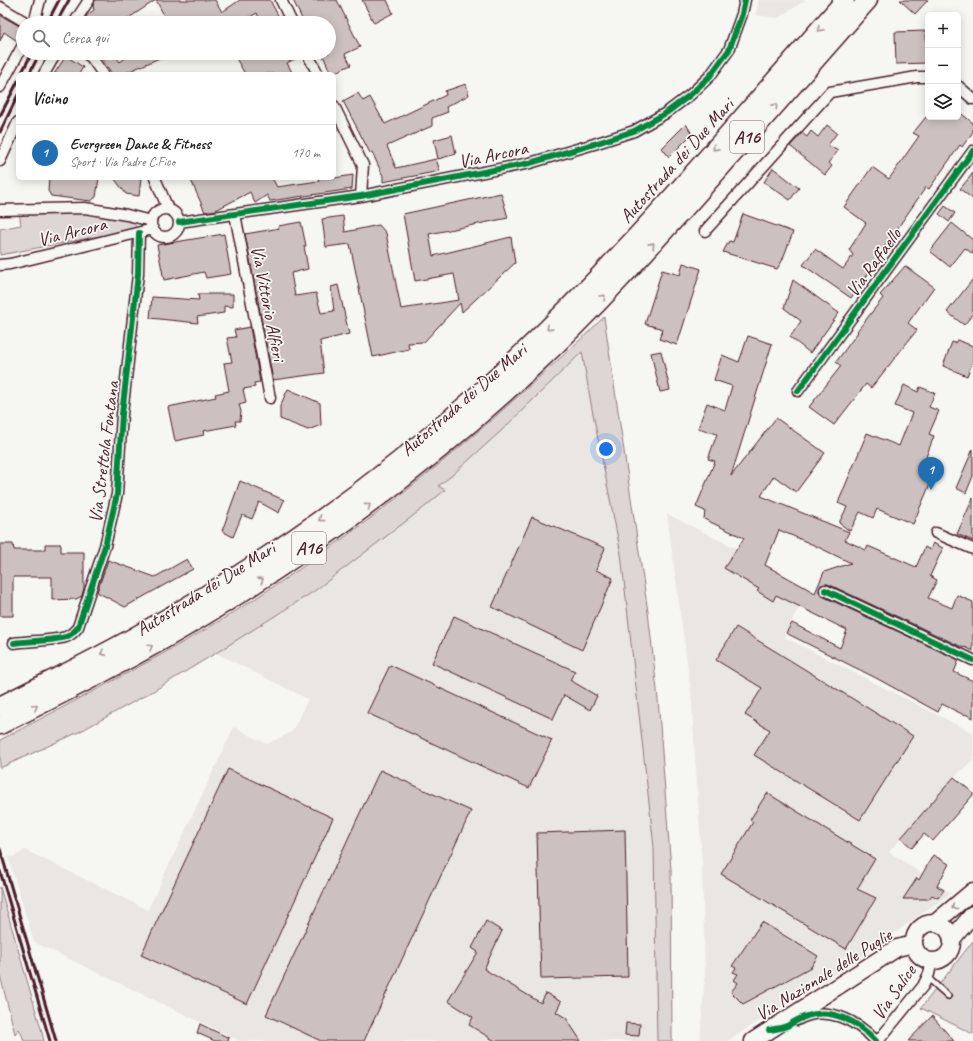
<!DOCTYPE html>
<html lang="it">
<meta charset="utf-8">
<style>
body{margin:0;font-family:Caveat,sans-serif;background:#f6f6f6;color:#202124}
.controls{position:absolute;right:12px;top:12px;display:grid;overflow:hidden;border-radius:6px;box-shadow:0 2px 10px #0003}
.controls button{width:36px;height:36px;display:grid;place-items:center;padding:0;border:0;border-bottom:1px solid #e0e0e0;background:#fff;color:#202124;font:20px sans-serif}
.you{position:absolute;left:606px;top:449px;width:14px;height:14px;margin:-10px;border:3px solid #fff;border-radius:50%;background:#1a73e8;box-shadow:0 0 0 6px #1a73e833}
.badge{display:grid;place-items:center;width:26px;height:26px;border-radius:50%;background:#1f6fb2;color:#fff;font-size:13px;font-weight:700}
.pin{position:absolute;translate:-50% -33px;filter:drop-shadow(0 1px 2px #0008)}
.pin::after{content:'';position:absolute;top:21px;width:14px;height:12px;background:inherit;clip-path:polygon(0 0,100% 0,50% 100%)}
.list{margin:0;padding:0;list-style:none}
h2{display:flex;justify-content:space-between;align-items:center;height:52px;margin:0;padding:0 16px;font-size:17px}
h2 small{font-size:13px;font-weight:400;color:#757577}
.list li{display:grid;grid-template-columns:26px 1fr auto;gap:12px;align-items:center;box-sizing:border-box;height:56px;padding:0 16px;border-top:1px solid #e0e0e0}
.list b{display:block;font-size:15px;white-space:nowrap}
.list p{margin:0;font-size:13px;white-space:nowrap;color:#757577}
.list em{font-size:13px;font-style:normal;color:#757577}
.icon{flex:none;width:22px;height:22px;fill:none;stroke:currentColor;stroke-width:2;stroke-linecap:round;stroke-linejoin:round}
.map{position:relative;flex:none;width:973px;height:1041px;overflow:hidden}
.search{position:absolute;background:#fff;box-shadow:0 2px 10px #0003;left:16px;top:16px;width:320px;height:44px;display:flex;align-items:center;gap:10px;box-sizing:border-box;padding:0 14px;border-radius:22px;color:#757577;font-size:15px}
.panel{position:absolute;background:#fff;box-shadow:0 2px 10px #0003;left:16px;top:72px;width:320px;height:108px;border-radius:6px}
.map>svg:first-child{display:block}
.built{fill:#e9e6e3}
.green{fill:#ddd6d5;stroke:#947a80}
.building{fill:#ccc1c0;stroke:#4a1f2b;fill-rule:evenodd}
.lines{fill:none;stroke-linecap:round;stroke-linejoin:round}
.lane-casing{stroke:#4a1f2b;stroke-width:8}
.street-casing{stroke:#4a1f2b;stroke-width:13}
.primary-casing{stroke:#4a1f2b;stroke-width:19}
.highway-casing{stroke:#4a1f2b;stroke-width:21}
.lane{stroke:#f6f6f2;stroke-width:5}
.street{stroke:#f6f6f2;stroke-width:10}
.primary{stroke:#f6f6f2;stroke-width:16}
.highway{stroke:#f6f6f2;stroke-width:18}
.rail{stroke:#4a1f2b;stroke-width:3}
.cycleway-casing{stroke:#f6f6f2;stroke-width:8}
.cycleway{stroke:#00873e;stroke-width:6}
.oneway{stroke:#a99598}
.labels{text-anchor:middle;stroke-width:3.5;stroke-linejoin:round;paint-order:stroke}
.shield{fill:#f6f6f2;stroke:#7e6067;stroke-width:1}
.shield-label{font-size:18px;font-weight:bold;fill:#4a1f2b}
.street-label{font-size:19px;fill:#4a1f2b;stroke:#f6f6f2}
</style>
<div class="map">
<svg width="973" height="1041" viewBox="0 0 973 1041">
<rect width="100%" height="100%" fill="#f6f6f2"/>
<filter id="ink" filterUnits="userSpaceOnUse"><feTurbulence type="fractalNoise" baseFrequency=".025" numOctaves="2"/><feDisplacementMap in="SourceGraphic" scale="8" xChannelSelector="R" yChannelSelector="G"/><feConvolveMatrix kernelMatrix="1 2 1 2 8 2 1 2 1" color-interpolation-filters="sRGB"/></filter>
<g filter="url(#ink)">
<path class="built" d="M758 0H806L778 18 755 15 758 6Z
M582 352 592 409 621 554 654 847 657 1041H240L34 942 8 856 13 857 25 850 148 910 234 727 267 744 292 732 308 699 216 653 313 592 445 490 438 486 450 477 500 432Z
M667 514 737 549 808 588 784 637 973 733V760L954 777 889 852 951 893 862 956 727 1041H700L705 974 702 863 691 691Z"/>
<path class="green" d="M19 212 99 213 133 221C136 225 136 226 134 231L105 235 0 255V229L21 225Z
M604 317 648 612 658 699 671 870 672 1041H657L654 847 621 554 592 409 582 352 500 432 450 477 438 486 445 490 426 506 313 592 216 653 155 690 79 732 0 768V740C71 703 143 666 213 625 325 557 428 478 525 390 551 366 579 342 604 317Z
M0 887 42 1032 44 1041H24L22 1035 19 1029 15 1034 0 975Z
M973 941V1034L921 1008Z"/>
<path class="building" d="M95 0H215L222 12 240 0H270L282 23H261L257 13 239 23H168L156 0 121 23H91L86 16 94 10 93 6Z
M293 0H337L360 47 345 54 351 65 331 74 322 53H329V23H304Z
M362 0H387L393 13 374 23Z
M900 0H928L915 14Z
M0 15 23 28V32L17 41 4 32 0 41Z
M926 31 927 63 896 64 895 32Z
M98 53H113L120 62 128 56 137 53H171L123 74H112Z
M233 53H301V56L287 63 293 74H245Z
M66 56 83 67 79 74H54Z
M466 84 469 95 446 107 448 112 432 118V126L387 146 396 168 436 159 440 171 383 182V176L372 152 370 153 343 101 358 93 363 101 370 97 385 124 446 95 445 91Z
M958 111 973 123V132L962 147 960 145 929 189 926 187 881 252 883 253 851 298 803 265 815 249 843 269 853 255 849 250 866 223 844 207 872 167 889 179 919 136 913 133 926 117H958Z
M686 124 692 134 669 157 662 148Z
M827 125 837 133 828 145 838 151 828 163 832 166 825 175 790 146 802 133 807 137 811 131 818 137Z
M452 135 456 154 438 159 434 140Z
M773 168 799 188 790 200 764 182Z
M973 173V199L960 189Z
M353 175 352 189 270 201 267 195 255 203 250 192 216 210 205 212 190 178H272L277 187 319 181 318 178H334Z
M49 178H99L96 197 91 201 51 196 48 191Z
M114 178H141L139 196 126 194Z
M501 193 508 218 429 234 433 256 511 237 515 263 462 312 460 303 424 342 408 343 409 349 373 357 350 244 326 247 322 219 343 216 345 232 379 225 386 233 401 309 459 300 454 274 415 281 403 214Z
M945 206 955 213 949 222 939 214Z
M743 214 793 232 782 261 777 269 723 252 729 241 733 242Z
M301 222 306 246H304L308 269 291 273 295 296 316 293 321 313 334 311 331 287 338 285 349 334 320 341 324 373 273 380 245 234 269 230 279 228 278 226Z
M952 223 973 240V254L965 248 950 267 930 251Z
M224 234 231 274 206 278 204 272 164 280 157 245Z
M683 263 701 269 677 345 659 339 663 329 645 324 662 270 680 275Z
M905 266 934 287 908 323 917 330 871 388 866 384 834 425 809 407 841 366 836 362 858 332 857 331 883 298 880 295Z
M973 279V314L964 325 947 312Z
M793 280 839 313 810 353 790 337 801 321 784 308Z
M198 294H233V307L224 306V313L197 317 198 323 150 318 152 297 199 300Z
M250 327 260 382 254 383 255 387 243 389 246 403 239 405 241 411 240 421H235L236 425 203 431 204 435 175 441 168 407 216 397 215 394 229 391 224 363 232 362 227 338 236 337 234 330Z
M748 336 772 344 731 476 776 418 825 453 796 492 774 476 761 496 849 532 845 540 866 550 868 546 916 567 925 547 930 550 933 543 943 548 930 576 937 580 928 598 952 608 957 595 973 602V651L965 647 964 648 828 584 821 585 819 591 822 596 959 660 954 672 973 681V718L965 714 964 715 942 704 938 712 876 678 786 633 792 623 840 648 847 630 776 595 773 601 757 591 759 589 724 568 744 538 704 519 705 511 696 507 715 461 708 459 717 434 698 428 707 403 725 410 732 386 714 380 722 355 739 362ZM779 530 816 546 851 563 824 572 815 593 765 565Z
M957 340 973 346V361L967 376 943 366 952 342 955 343Z
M661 351 670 390 660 392 651 353Z
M904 385 918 392 920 387 935 393 929 407 939 411 929 434 934 436 926 457 939 463 913 524 877 509 873 518 860 512 850 531 839 523 847 507 838 503 867 433 899 446 912 413 895 406Z
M288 389 320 403 321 425 308 430 280 419V406Z
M973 449V476L966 493 956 488Z
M240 481 284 500 279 513 259 502 252 519 242 515 233 537 222 531Z
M973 498V541L957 534Z
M532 517 605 548 596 570 613 578 582 650 492 607Z
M0 544H13L14 550H45V544H61V552H84V588L82 596 76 599 52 600V577H13V616H0Z
M187 559 193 569 125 607 97 592 108 560 155 577Z
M454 616 575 671 570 680 597 696 590 710 564 695 553 719 432 663Z
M736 627 913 736 860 820 754 755 770 730 745 715 762 688 716 660Z
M390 665 552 740 529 788 367 713Z
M228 769 333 818 247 1004 141 955Z
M380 770 471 811 364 1041H321L266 1015Z
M954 777 973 793V795L933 841 924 834 912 848 901 838Z
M767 793 875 859 857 889 876 898 846 949 721 874 753 822 750 820Z
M625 830 628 977 541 979 537 833Z
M933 855 949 864 937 886 944 890 938 898 932 895 929 899H903L917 878 919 880Z
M486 921 502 931 484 969 541 1003 546 993 561 1002 556 1012 566 1018 581 1041H495L469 1025 473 1017 448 1001 478 952 472 948Z
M762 922 818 956 811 967 743 1004 731 992 738 983 734 980 738 974 733 972 736 968 732 966Z
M932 1016 954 1041H908Z
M626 1023 640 1024 639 1036 625 1035Z
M200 1024 229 1038 228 1041H215L197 1033Z"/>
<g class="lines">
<g class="lane-casing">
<path id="lane" d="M928 978 948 996"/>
</g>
<g class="street-casing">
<path id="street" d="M281 0 292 23
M0 7 27 23
M34 23 40 0
M74 23 89 0
M85 53 91 57 103 74
M307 53 318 74
M44 74 56 53
M958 86 973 99
M0 87 23 45
M334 106 363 165 361 196
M0 161 18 122
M155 178 168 209
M151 223a14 14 0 1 1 28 0a14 14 0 1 1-28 0Z
M0 210 85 208 127 215 151 221
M235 214 270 398
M179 222 361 196 530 163 594 144 634 131 666 113 690 95 710 76 729 50 742 14 745 0
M705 231 830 92 917 77H928
M0 265 10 264 153 229
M798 391 973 151
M936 533 973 549
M825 590 973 660
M14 643C29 641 52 641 66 637 71 635 75 631 78 627L105 546 117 494 122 414 138 274 139 233
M797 1020C825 1004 856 1020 876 1041
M878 1041 923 986 929 974 932 961"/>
</g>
<g class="primary-casing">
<path id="primary" d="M935 923 973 891
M914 942a19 19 0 1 1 38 0a19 19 0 1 1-38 0Z
M952 939 973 914
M753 1041 897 948 914 944"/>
</g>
<g class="highway-casing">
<path id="highway" d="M0 706C47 682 94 660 139 634 259 567 373 488 476 396 611 275 726 135 845 0
M0 725C70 690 140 655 207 614 325 542 435 459 536 364 592 312 643 255 694 198 752 132 810 66 868 0"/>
</g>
<use href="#lane" class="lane"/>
<use href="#street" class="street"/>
<use href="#primary" class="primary"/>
<use href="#highway" class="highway"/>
<path class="rail" d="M47 23 59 0
M56 23 69 0
M21 74 32 53
M29 74 40 53
M0 116 18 81
M0 132 18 95
M0 849 56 1041
M0 871 50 1041"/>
<g class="cycleway-casing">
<path id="cycleway" d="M179 222 361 196 530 163 594 144 634 131 666 113 690 95 710 76 729 50 742 14 745 0
M798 391 973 151
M825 590 973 660
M14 643C29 641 52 641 66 637 71 635 75 631 78 627L105 546 117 494 122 414 138 274 139 233
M769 1030C775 1029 782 1028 787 1026 794 1022 800 1018 807 1016 833 1007 859 1023 876 1041"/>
</g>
<use href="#cycleway" class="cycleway"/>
</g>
<defs><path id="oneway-chevron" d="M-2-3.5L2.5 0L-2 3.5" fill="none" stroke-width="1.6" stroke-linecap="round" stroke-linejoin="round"/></defs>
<g class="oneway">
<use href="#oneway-chevron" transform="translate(820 29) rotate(131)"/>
<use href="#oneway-chevron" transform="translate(775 106) rotate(-49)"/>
<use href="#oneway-chevron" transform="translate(715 148) rotate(132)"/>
<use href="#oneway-chevron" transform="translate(652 245) rotate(-48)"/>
<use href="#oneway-chevron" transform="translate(603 297) rotate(-46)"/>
<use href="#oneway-chevron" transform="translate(549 328) rotate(136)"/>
<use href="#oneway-chevron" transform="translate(368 506) rotate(-36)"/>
<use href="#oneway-chevron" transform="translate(321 519) rotate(144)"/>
<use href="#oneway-chevron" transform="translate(261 580) rotate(-33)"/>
<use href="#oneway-chevron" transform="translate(150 647) rotate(-30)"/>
<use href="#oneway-chevron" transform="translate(103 653) rotate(152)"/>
<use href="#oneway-chevron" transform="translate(35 707) rotate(-26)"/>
<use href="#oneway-chevron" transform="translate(954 907) rotate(141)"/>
</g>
</g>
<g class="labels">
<g class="shield">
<rect x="730" y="121" width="34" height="32" rx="3"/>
<rect x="292" y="532" width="34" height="32" rx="3"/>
</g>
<g class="shield-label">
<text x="747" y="143">A16</text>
<text x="309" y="554">A16</text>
</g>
<g class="street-label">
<text transform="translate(493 154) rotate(-12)" y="7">Via Arcora</text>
<text transform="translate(676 160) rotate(-48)" y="7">Autostrada dei Due Mari</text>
<text transform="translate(72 231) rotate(-14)" y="7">Via Arcora</text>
<text transform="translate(873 262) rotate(-54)" y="7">Via Raffaello</text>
<text transform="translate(269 303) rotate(79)" y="7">Via Vittorio Alfieri</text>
<text transform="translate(463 399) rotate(-41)" y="7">Autostrada dei Due Mari</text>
<text transform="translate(103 452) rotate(-83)" y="7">Via Strettola Fontana</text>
<text transform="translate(205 588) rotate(-32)" y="7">Autostrada dei Due Mari</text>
<text transform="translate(823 974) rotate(-32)" y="7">Via Nazionale delle Puglie</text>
<text transform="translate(893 992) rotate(-55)" y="7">Via Salice</text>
</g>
</g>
</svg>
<div class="controls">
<button>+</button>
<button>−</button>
<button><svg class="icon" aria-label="layers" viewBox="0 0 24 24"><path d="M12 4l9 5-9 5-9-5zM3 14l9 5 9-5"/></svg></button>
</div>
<div class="you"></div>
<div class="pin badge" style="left:931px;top:490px">1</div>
<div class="search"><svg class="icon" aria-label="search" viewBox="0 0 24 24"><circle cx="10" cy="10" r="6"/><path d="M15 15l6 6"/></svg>Cerca qui</div>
<section class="panel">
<h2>Vicino<small></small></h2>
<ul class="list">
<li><span class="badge">1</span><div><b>Evergreen Dance &amp; Fitness</b><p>Sport · Via Padre C.Fico</p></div><em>170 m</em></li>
</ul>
</section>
</div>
